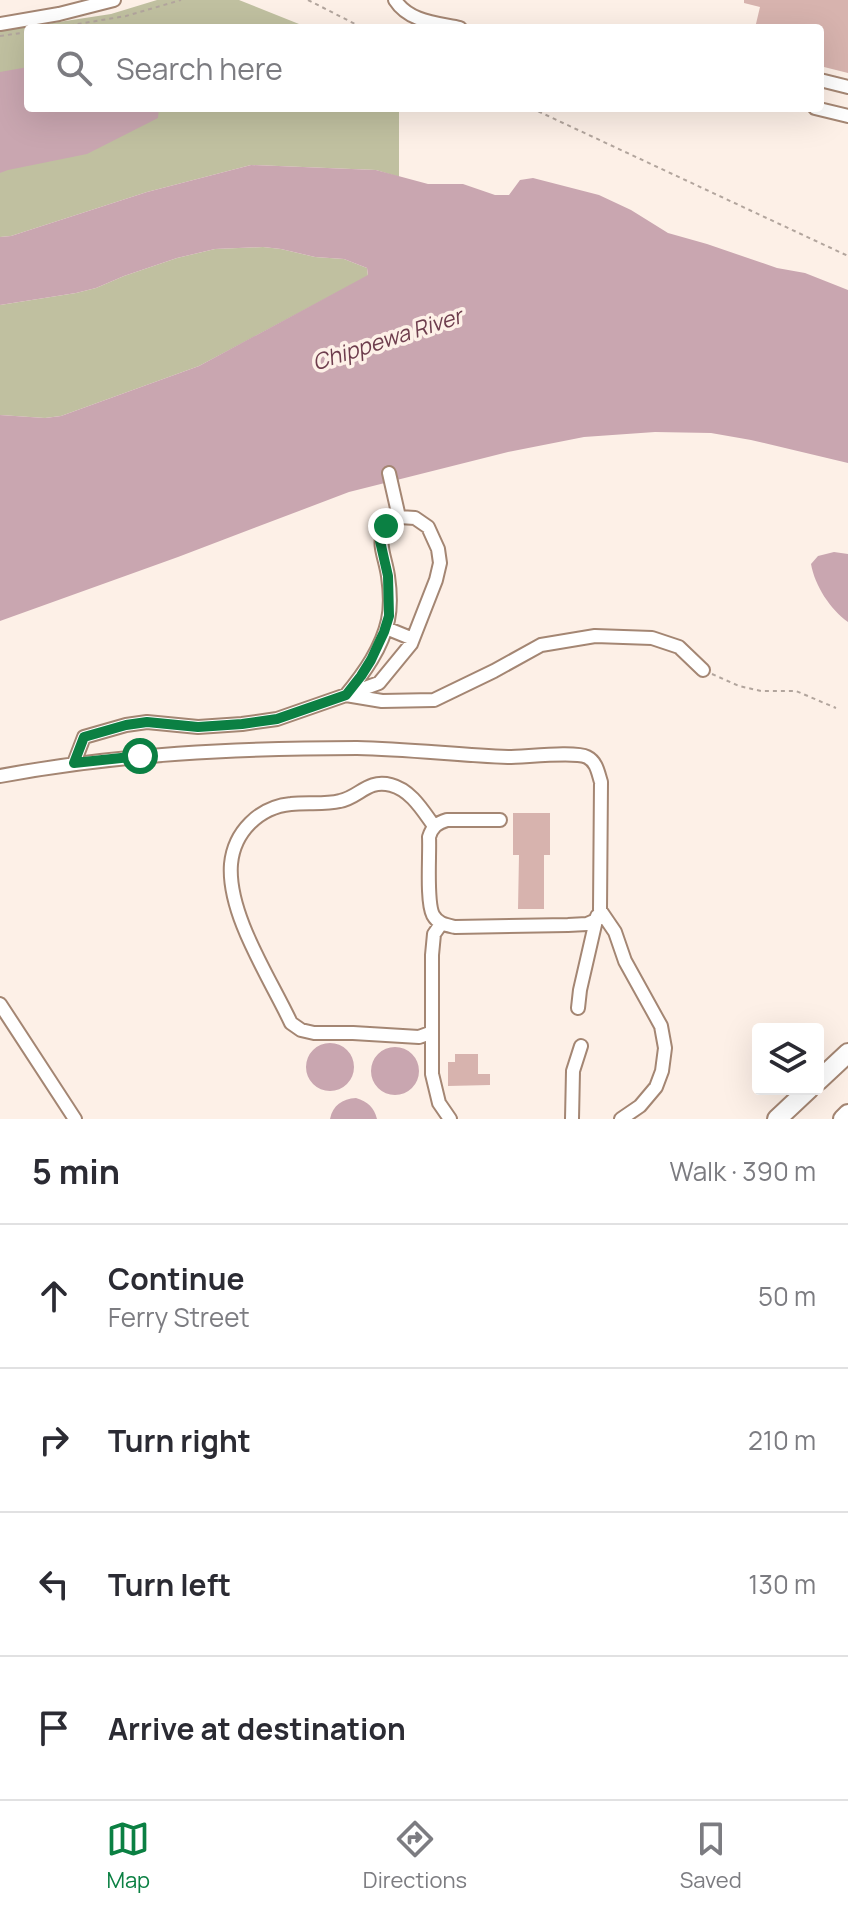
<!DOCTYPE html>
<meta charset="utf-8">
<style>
body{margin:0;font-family:Manrope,sans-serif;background:#f2f2f3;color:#2b2b33}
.controls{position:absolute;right:24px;bottom:24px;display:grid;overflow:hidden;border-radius:8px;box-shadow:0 8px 32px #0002}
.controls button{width:72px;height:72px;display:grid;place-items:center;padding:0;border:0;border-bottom:2px solid #e1e1e2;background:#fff;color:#2b2b33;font:40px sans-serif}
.stop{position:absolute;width:24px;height:24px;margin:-18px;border:6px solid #0b8043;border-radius:50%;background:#fff}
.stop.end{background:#0b8043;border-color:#fff;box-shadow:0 2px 8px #0008}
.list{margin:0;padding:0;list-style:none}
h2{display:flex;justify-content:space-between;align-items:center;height:104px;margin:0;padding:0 32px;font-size:34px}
h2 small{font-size:26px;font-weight:400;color:#7c7c81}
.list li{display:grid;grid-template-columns:52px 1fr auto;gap:24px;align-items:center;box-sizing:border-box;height:144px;padding:0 32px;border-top:2px solid #e1e1e2}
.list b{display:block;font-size:30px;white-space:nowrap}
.list p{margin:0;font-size:26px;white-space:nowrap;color:#7c7c81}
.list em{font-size:26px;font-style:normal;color:#7c7c81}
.icon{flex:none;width:44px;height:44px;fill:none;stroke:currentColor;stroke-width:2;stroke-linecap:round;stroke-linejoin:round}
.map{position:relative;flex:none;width:848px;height:1119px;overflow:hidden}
.search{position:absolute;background:#fff;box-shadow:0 8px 32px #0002;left:24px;right:24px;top:24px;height:88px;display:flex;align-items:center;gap:20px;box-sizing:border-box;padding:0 28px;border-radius:8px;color:#7c7c81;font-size:30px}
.sheet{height:680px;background:#fff}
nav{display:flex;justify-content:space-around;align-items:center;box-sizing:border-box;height:112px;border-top:2px solid #e1e1e2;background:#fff;font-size:22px;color:#7c7c81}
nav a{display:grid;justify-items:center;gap:4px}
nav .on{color:#0b8043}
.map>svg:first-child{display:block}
.forest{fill:#c0c0a0}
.water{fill:#c9a6b0}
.building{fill:#d7b3ae}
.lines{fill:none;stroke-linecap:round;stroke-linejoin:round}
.minor-casing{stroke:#a48673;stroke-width:16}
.highway-casing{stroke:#a48673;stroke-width:22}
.path{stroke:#b2a59d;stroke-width:2;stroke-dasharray:4 4;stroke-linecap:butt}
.minor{stroke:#fff;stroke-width:12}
.highway{stroke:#fff;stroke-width:18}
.route{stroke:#0b8043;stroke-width:10}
.labels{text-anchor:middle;stroke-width:7;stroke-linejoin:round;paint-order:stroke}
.water-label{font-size:22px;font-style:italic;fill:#6e3d4d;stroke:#fdf0e7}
</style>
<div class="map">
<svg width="848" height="1119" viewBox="0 0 848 1119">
<rect width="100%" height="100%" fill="#fdf0e7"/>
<path class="forest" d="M157 0H239L309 28H28V108H399V177L376 170 251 165 147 192 11 236 0 237V31L111 14Z
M263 247 281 249 315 257 344 259 367 268 368 276 199 366 61 416 45 418 0 415V305L76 293 96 288 124 276 177 258 215 249Z"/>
<path class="water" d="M28 67V108H159L158 118 87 154 8 170 0 173V72Z
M251 165 376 170 428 184H463L495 195H509L520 180 533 178 599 195 631 210 668 233 707 244 777 268 805 273 848 290V463L751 440 711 433 655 432 584 437 508 452 349 492 178 557 0 621V415L45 418 61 416 199 366 368 275 367 268 344 259 315 257 281 249 263 247 215 249 177 258 124 276 96 288 76 293 0 305V237L11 236 147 192Z
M834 552 848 554V622C830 609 815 586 811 564L818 556Z
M306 1067a24 24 0 1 1 48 0a24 24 0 1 1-48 0Z
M371 1071a24 24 0 1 1 48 0a24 24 0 1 1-48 0Z
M356 1098C368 1102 374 1107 377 1119H330C333 1105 342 1099 356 1098Z"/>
<path class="building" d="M744 0H848V73L820 66V28H755L760 7 744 3Z
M513 813H550V855H544V909H518L519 855H513Z
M455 1054H478V1074H490V1085L448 1086V1062H455Z"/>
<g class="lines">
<g class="minor-casing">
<path id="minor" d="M395 0C409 22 437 23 460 28
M0 24 59 14 114 0
M820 80 848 87
M815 108 848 116
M389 473 399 517
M399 517 415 518 428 527 438 549 440 563 436 580 411 644 379 683 346 695C364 673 382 648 388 620 391 606 390 590 388 576 384 549 371 536 399 517Z
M386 628 413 639
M74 763 84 737 126 725 147 722 198 727 242 724 277 719 346 695 382 701 434 700 494 671 541 645 595 636 652 638 679 647 703 670
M0 776C118 754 237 748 357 748 407 749 458 755 508 757 525 757 575 751 587 757 597 762 598 773 601 782L600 910 615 932 625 961 661 1026 665 1048 662 1071 656 1087 640 1106 621 1119
M500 820H447C437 823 432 827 429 837 430 854 426 901 433 915 438 924 446 925 455 927L568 925 587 924 596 920
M441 924 434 934 432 955V1074L439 1103 450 1119
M0 1004 75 1119
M578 1008 580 990 597 916
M430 1033 419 1037 353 1033H314L301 1030 291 1023C270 978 227 914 231 864 234 832 259 807 291 804 307 802 324 805 340 801 360 797 367 779 391 785 411 790 423 811 434 826
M572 1119 573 1071 581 1046"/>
</g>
<g class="highway-casing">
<path id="highway" d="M818 1081 848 1053
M777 1119 809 1089
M843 1119 848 1114"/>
</g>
<path class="path" d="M308 0 363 28
M54 28 126 16 181 0
M0 36 28 32
M531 108 848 256
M712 674 739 686 761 691H796L836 708"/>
<use href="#minor" class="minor"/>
<use href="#highway" class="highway"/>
</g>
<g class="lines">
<path class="route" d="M140 756 74 763 84 737 126 725 147 722 198 727 242 724 277 719 346 695 361 676 371 660 384 632 389 616 388 576 380 541 386 526"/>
</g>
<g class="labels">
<g class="water-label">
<text transform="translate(387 339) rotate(-18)" y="8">Chippewa River</text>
</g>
</g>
</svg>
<div class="controls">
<button><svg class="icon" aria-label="layers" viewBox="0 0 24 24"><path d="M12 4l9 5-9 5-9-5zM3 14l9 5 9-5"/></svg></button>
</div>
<div class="stop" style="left:140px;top:756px"></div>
<div class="stop end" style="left:386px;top:526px"></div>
<div class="search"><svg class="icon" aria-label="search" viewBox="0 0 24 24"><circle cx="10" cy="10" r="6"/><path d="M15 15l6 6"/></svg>Search here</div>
</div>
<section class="sheet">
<h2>5 min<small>Walk · 390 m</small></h2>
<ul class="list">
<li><svg class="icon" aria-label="ahead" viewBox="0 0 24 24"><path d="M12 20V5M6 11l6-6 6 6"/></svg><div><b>Continue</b><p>Ferry Street</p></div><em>50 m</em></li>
<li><svg class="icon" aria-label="right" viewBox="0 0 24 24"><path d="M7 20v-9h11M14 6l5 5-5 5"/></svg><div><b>Turn right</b></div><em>210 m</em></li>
<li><svg class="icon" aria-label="left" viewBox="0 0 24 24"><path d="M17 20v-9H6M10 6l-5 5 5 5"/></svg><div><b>Turn left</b></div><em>130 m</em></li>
<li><svg class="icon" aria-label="arrive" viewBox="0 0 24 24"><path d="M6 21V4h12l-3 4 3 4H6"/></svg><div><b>Arrive at destination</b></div></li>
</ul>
</section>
<nav>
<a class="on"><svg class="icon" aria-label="map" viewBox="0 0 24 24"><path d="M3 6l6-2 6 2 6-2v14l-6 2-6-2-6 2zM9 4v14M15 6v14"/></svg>Map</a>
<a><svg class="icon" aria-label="directions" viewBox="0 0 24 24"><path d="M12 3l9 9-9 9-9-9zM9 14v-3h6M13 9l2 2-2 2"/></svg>Directions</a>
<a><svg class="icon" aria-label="saved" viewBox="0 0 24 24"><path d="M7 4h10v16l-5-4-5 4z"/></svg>Saved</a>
</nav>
